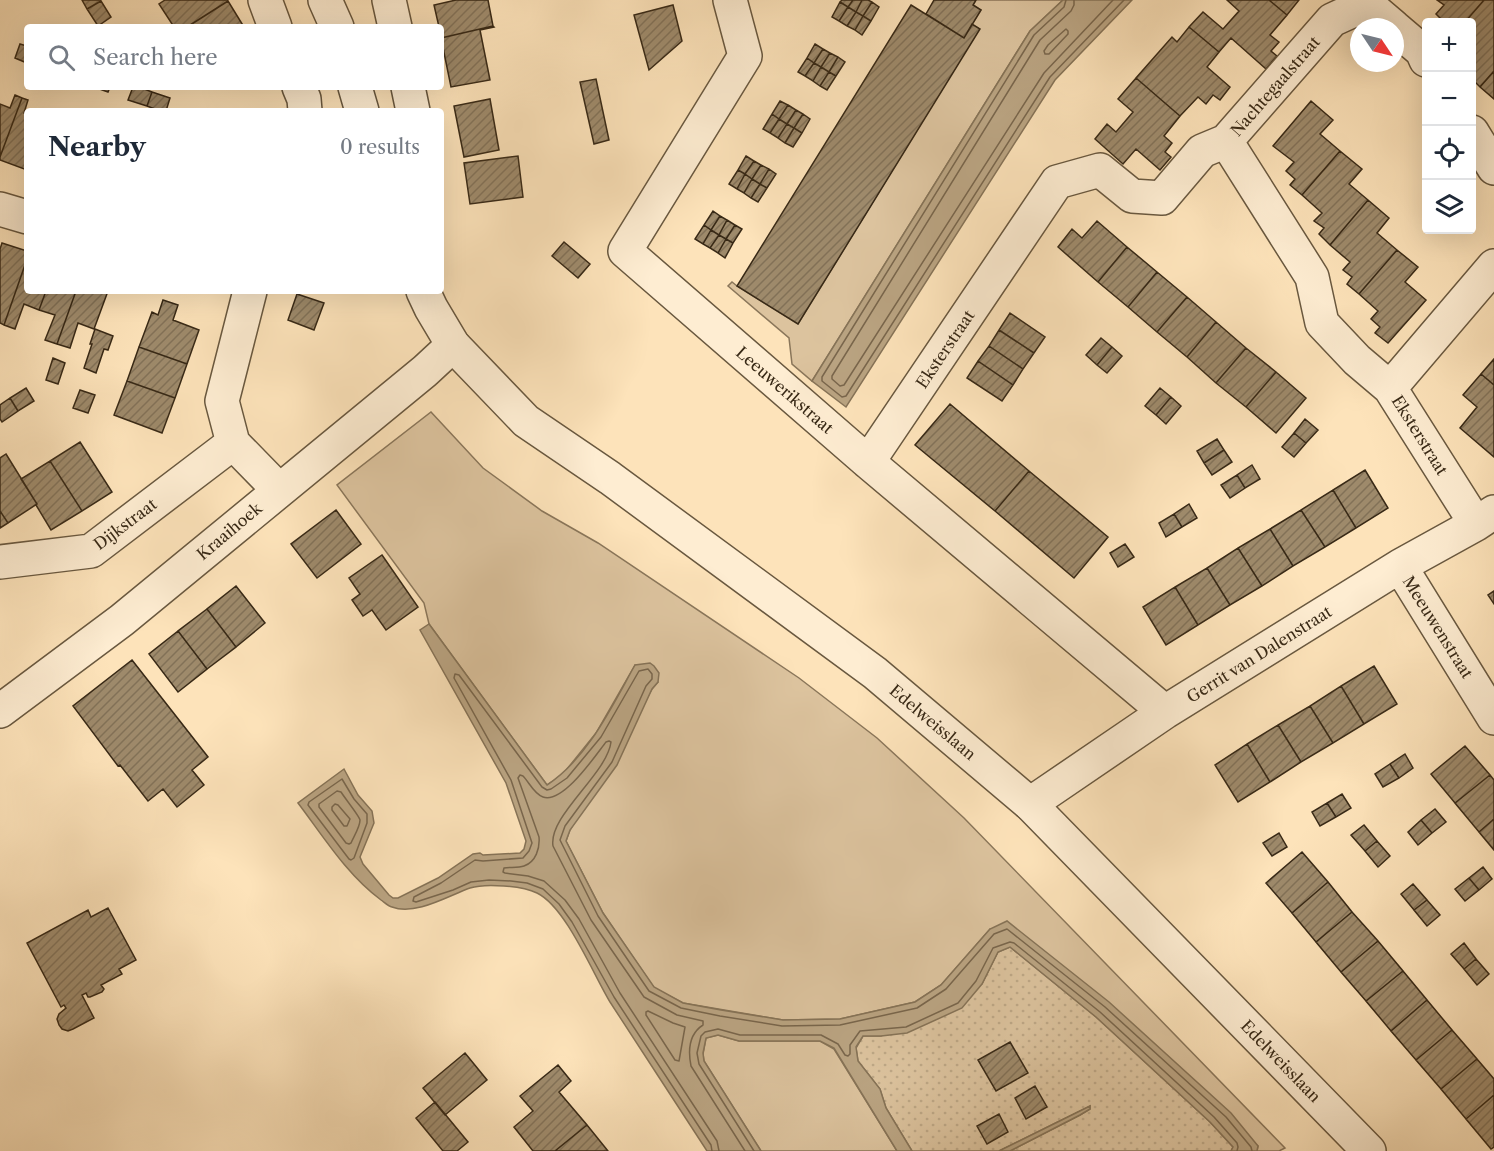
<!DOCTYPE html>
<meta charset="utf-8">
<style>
body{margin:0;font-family:"Libre Caslon Text",serif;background:#f2f2f3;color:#1f2937}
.controls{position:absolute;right:18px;top:18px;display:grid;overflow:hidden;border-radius:6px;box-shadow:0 6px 24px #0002}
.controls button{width:54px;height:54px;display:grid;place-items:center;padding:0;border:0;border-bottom:2px solid #e0e1e3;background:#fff;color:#1f2937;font:30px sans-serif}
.compass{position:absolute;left:1350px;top:18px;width:54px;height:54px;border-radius:50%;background:#fff;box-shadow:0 6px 24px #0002;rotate:125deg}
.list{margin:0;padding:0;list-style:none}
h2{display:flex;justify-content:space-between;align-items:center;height:78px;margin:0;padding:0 24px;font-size:26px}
h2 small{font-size:20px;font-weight:400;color:#747a83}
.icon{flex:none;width:33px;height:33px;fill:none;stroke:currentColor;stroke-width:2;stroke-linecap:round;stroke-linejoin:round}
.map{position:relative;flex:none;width:1494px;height:1151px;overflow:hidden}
.search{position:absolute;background:#fff;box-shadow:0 6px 24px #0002;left:24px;top:24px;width:420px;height:66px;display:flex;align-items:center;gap:15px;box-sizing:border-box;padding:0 21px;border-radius:6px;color:#747a83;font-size:22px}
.panel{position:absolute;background:#fff;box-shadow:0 6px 24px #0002;left:24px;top:108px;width:420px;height:186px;border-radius:6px}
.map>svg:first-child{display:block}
.green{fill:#dcc39e;stroke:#8a765a;stroke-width:1.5}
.garden{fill:url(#garden-dots);stroke:#8a765a;stroke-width:1.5}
.water{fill:#baa482;stroke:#867357;stroke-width:1.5}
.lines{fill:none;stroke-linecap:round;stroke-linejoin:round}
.shore{stroke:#79664c;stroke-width:1.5}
.building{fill:url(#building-hatch);stroke:#382916;stroke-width:1.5}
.minor-casing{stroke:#69583f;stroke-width:36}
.tertiary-casing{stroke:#69583f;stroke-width:36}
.minor{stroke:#feedd2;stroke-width:33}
.tertiary{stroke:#feedd2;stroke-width:33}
.labels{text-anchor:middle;stroke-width:4.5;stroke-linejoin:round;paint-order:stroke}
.street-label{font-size:16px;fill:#382916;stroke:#feedd2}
</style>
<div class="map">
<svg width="1494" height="1151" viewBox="0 0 1494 1151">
<defs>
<pattern id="garden-dots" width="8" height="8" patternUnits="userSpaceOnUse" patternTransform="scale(1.5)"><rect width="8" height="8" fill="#dcc39e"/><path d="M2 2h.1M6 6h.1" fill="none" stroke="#bea887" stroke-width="1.8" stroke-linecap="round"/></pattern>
<pattern id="building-hatch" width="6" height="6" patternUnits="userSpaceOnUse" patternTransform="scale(1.5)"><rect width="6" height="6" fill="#9e8a6b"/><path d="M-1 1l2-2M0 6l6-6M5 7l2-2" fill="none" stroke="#827157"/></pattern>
</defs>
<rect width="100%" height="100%" fill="#fde3ba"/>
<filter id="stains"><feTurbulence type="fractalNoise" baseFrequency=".00333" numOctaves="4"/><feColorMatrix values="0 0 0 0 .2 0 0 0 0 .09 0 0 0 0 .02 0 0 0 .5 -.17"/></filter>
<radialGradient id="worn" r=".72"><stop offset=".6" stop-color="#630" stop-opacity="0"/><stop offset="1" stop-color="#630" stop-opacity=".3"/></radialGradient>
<path class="green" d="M976 0H1063L1030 31 812 381 792 364 789 338 728 286 732 282 737 286 798 324 979 29 972 24 981 10 973 5Z
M431 412 483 468 542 511 598 543 799 678 877 738 964 818 1285 1148 1279 1151H1257L1258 1146 990 929 941 985 915 1002 840 1019 783 1020 683 1003 654 988 603 913 566 841 570 830 652 689 658 682 635 665 596 733 563 774 547 785 429 624 424 603 337 485Z
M718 1035 739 1041H820L834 1049 897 1151H761L704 1061 703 1054 706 1038Z"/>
<path class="garden" d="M1010 947 1096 1017 1210 1122 1233 1147 1231 1151H1010L1080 1115 1090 1109V1106L999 1151H912L886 1108 880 1089 858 1061 856 1048 863 1036H881L982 984 998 952Z"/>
<path class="water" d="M1063 0H1132L1055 80 846 407 812 381 1030 31Z
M429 624 547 785C588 758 612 706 635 665L650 663 654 666 659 673 658 682 652 689 617 765 570 830 566 841 603 913 654 987 683 1003 721 1010 783 1020 840 1019 915 1002 941 985 990 929 1007 921 1109 1002 1231 1113 1258 1146 1257 1151H1231L1233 1147 1210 1122 1096 1017 1010 947 998 952 982 984 962 1008 907 1033 881 1036H863L856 1047 858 1061 880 1089 886 1108 912 1151H897L834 1048 820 1041H739L718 1035 706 1038 703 1053 704 1061 761 1151H707C675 1101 642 1052 610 1002 593 974 566 907 537 893 522 886 486 883 470 888 448 896 415 916 392 907 388 906 384 902 381 900 347 875 323 836 298 803L344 769 358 795 372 811 374 823 360 857 363 864 389 895 393 898H398L438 878 473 854 480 853 483 855 520 853 524 849 526 841 506 783 420 630Z
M1090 1106V1109L1080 1115 1010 1151H999Z"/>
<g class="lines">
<path class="shore" d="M1066 0 1064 7 1034 35 822 377V381L842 397 846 396 1050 77 1124 0
M1074 0V5L1071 11 1040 40 832 376V379L840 386 844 385 1044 73 1113 0
M1066 29 1068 31V34L1049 54H1045L1044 51 1048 45Z
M342 779 354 799 367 814V823L354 858 351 860 349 859 308 805 309 802Z
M337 791 341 792C344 797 360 817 360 820 360 827 354 836 351 843L349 844 346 843 319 807V804Z
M335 804 338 805 350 819 347 826H344L332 810V807Z
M648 1011 673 1023 685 1027 679 1061 675 1060 646 1015V1012Z
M712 1151 711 1145 614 997 572 922 559 904 543 889 527 883 511 881 489 880 471 882 453 890 416 902 413 901 414 897 441 883 475 860 483 861 523 858 529 851 532 843 511 780 454 678 455 674 459 675 542 787 547 790 551 789 567 778 601 737 639 671 648 669 652 674V679L646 686 612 762 565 826 560 840 598 916 649 991 681 1008 720 1016 782 1026 840 1025 917 1008 946 989 994 934 1007 929 1105 1007 1226 1117 1251 1147 1252 1151
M719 1151 717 1141 620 993 579 919 565 900 544 881 528 876 505 873 503 872 504 868C510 867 518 868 524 866 536 862 540 848 539 837L518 778 520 775 523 776C529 782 534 794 543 797 563 804 595 756 606 742L609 741 611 742C607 774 548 816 553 846L591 920 644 997 677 1015 703 1021V1025C689 1034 688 1051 691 1066L745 1151
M754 1151 699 1064 697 1053 701 1036 705 1032 718 1029 740 1035H821L838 1044 845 1055 848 1056 850 1054V1045L860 1031 906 1027 958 1003 976 981 993 948 1010 942 1014 943 1100 1012 1214 1117 1237 1143 1238 1147 1237 1151"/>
</g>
<path class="building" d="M82 0H100L101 1 87 9Z
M165 0H227L228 1 187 27H174L159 4Z
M456 0H488L493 26 441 38V27H439L434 5Z
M842 0H853L848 7 840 2Z
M853 0H862L856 12 848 7Z
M862 0H868L872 2 863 16 856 12Z
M934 0H976L973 5 981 10 964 38 926 14Z
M1227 0H1269L1287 15 1270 35 1279 42 1271 51 1277 56 1266 69 1231 38 1219 52 1189 27 1203 12 1223 29 1239 11Z
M1269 0H1299L1287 15Z
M1437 0H1484L1465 22H1444L1436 14 1444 5Z
M1484 0H1494V71L1480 87 1472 79V74L1473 71 1472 70V22H1465Z
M101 1 111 17 98 26 87 9Z
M228 1 244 27H187Z
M840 2 848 7 839 21 832 17Z
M872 2 879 7 871 21 863 16Z
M673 5 682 41 649 70 634 15Z
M911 5 964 38 972 24 980 29 798 324 737 286Z
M848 7 856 12 847 26 839 21Z
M856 12 863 16 855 30 847 26Z
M863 16 871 21 862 35 855 30Z
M493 26 494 27 480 30 490 80 451 87 441 38Z
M1189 27 1219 52 1207 67 1230 87 1220 100 1213 95 1206 104 1198 97 1180 116 1136 78 1172 37 1177 42Z
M20 44 27 46V63L15 58Z
M815 44 823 49 814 63 807 58Z
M823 49 830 53 821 67 814 63Z
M830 53 838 57 829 72 821 67Z
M838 57 845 62 836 76 829 72Z
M807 58 814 63 805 76 798 72Z
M814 63 821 67 813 81 805 76Z
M821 67 829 72 820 86 813 81Z
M1494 71V99L1480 87Z
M829 72 836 76 827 90 820 86Z
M1136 78 1180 116 1164 136 1172 143 1165 152 1171 157 1160 170 1136 149 1123 164 1095 139 1107 124 1116 132 1133 112 1118 99Z
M596 79 609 140 594 144 580 82Z
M94 87H110L108 92Z
M133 87H139L152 92 147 106 128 100Z
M152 92 170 98 166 111H160L147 106Z
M15 95 22 98 0 157V104L10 108Z
M22 98 28 100 24 113 27 114V170L0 160V157Z
M490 99 499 150 464 157 454 106Z
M780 101 788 105 779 119 772 114Z
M1311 101 1333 120 1320 134 1340 151 1302 195 1290 185 1295 179 1286 171 1294 162 1273 146Z
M788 105 796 110 787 124 779 119Z
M796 110 803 114 794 128 787 124Z
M772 114 779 119 770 133 763 129Z
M803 114 810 119 802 133 794 128Z
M779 119 787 124 778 138 770 133Z
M787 124 794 128 785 143 778 138Z
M794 128 802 133 793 147 785 143Z
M1340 151 1362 169 1349 184 1368 200 1330 245 1319 234 1324 228 1314 221 1322 213 1302 195Z
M518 156 523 197 470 204 464 163Z
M746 156 754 161 745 174 738 170Z
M754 161 761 165 752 179 745 174Z
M761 165 769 169 760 184 752 179Z
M769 169 776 174 767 188 760 184Z
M738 170 745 174 737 189 729 184Z
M745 174 752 179 744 193 737 189Z
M752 179 760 184 751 198 744 193Z
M760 184 767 188 758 202 751 198Z
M1368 200 1389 218 1377 233 1397 250 1359 294 1347 284 1352 277 1343 270 1350 262 1330 245Z
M713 211 720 216 711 230 704 225Z
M720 216 727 220 719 235 711 230Z
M727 220 735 225 726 239 719 235Z
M1097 221 1127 247 1098 282 1058 247 1072 229 1082 238Z
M704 225 711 230 703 244 695 239Z
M735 225 742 229 733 243 726 239Z
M711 230 719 235 710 248 703 244Z
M719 235 726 239 718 253 710 248Z
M726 239 733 243 725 258 718 253Z
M564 242 590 264 578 278 552 256Z
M2 243 27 251V259L4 325 0 323V249Z
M1127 247 1157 272 1128 307 1098 282Z
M1397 250 1418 267 1405 282 1426 300 1388 343 1375 333 1380 327 1371 319 1378 311 1359 294Z
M27 259V291H46L39 310 24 304 15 329 4 325Z
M1157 272 1187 297 1157 332 1128 307Z
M46 291H76L57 344 45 340 55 315 39 310Z
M76 291H108L94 329 78 323 70 348 57 344Z
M297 294 324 303 314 330 288 320Z
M1187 297 1216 322 1187 357 1157 332Z
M163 300 178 305 173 320 199 330 187 364 139 347 152 312 158 315Z
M1010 313 1045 337 1034 353 999 330Z
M1216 322 1246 348 1216 383 1187 357Z
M95 329 113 336 108 350 104 349 96 373 84 368 92 344H90Z
M999 330 1034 353 1023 369 989 346Z
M1101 338 1112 347 1097 365 1086 355Z
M989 346 1023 369 1013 385 978 361Z
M139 347 187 364 175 398 127 381Z
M1112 347 1122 356 1107 373 1097 365Z
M1246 348 1276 372 1246 407 1216 383Z
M53 358 65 363 58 384 46 380Z
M1494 359V385L1481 374Z
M978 361 1013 385 1002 401 967 378Z
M1276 372 1306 398 1276 433 1246 407Z
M1481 374 1494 385V457L1460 428 1477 407 1463 395Z
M127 381 175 398 162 433 114 415Z
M26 388 34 401 18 411 10 398Z
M1160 388 1171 397 1156 415 1145 406Z
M80 390 95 395 88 413 73 408Z
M1171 397 1181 406 1166 424 1156 415Z
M10 398 18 411 2 422 0 419V405Z
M950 404 1029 471 995 511 915 445Z
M1305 419 1318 430 1306 443 1294 433Z
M1294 433 1306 443 1294 457 1282 447Z
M1217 439 1224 450 1204 463 1197 451Z
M80 442 112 492 82 511 50 461Z
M1224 450 1232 462 1212 475 1204 463Z
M6 454 37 504 8 523 0 511V458Z
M50 461 82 511 51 530 36 505 37 504 21 479Z
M1252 465 1260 479 1245 488 1237 475Z
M1365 470 1388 508 1356 528 1333 490Z
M1029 471 1108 537 1074 578 995 511Z
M1237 475 1245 488 1230 498 1221 485Z
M1333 490 1356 528 1325 547 1301 510Z
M1189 504 1197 518 1182 527 1174 514Z
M336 510 361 544 317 578 291 544Z
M1301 510 1325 547 1293 566 1270 529Z
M0 511 8 523 0 528Z
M1174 514 1182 527 1166 537 1159 523Z
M1270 529 1293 566 1262 586 1238 548Z
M1125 544 1134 557 1118 567 1110 553Z
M1238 548 1262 586 1230 605 1207 568Z
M382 555 418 607 386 630 372 610 363 616 352 600 360 594 349 578Z
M1207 568 1230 605 1198 625 1175 587Z
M236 586 265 623 236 647 207 609Z
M1175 587 1198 625 1166 645 1143 607Z
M1494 591V604L1488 595Z
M207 609 236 647 207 669 178 631Z
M178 631 207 669 178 692 149 654Z
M132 660 208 757 192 770 204 785 177 807 163 789 148 801 120 765 118 766 73 706Z
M1374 666 1397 704 1364 724 1341 686Z
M1341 686 1364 724 1333 743 1310 706Z
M1310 706 1333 743 1301 762 1278 725Z
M1278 725 1301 762 1270 782 1247 744Z
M1247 744 1270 782 1238 802 1215 765Z
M1465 746 1490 775 1455 803 1431 774Z
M1405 754 1413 768 1399 778 1390 764Z
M1390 764 1399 778 1383 787 1375 774Z
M1490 775 1494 780V819L1479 832 1455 803Z
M1342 794 1351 808 1336 817 1327 803Z
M1327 803 1336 817 1320 826 1312 812Z
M1435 809 1446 822 1432 833 1421 820Z
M1494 819V850L1479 832Z
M1421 820 1432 833 1418 845 1408 832Z
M1364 825 1377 841 1365 851 1351 835Z
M1279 833 1287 847 1272 856 1263 843Z
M1377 841 1390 856 1378 867 1365 851Z
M1302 852 1328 882 1292 913 1266 883Z
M1483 867 1492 879 1479 890 1469 878Z
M1469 878 1479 890 1465 901 1455 889Z
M1328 882 1352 912 1316 942 1292 913Z
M1413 884 1427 900 1414 910 1401 894Z
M1427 900 1440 915 1427 926 1414 910Z
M108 908 136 960 119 969 122 974 101 985 104 989 102 992 90 997H88L86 993 82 995 94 1018 73 1029 68 1031 62 1029 59 1025 57 1019 59 1014 66 1008 64 1005 61 1007 27 943 88 910 91 917Z
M1352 912 1378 941 1341 972 1316 942Z
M1378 941 1403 971 1366 1001 1341 972Z
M1464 943 1476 959 1464 969 1451 954Z
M1476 959 1489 974 1477 985 1464 969Z
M1403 971 1427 1000 1391 1031 1366 1001Z
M1427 1000 1452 1030 1416 1060 1391 1031Z
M1452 1030 1477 1059 1441 1089 1416 1060Z
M1010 1042 1028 1073 996 1091 978 1060Z
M465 1053 487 1080 445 1115 423 1088Z
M1477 1059 1494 1079V1095L1466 1119 1441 1089Z
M558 1065 571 1081 559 1092 587 1125 555 1151H533L514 1127 533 1111 520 1096Z
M1035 1086 1047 1107 1026 1119 1015 1098Z
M1494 1095V1147L1491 1149 1466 1119Z
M435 1102 468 1142 457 1151H443L416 1118Z
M999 1114 1008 1132 987 1144 977 1126Z
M587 1125 608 1151H555Z"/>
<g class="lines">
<g class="minor-casing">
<path id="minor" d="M265 0 275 27
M389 0 395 27
M730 0 745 56 625 251 868 462 1165 712
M1395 28 1422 51 1426 60
M299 87 304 99 305 111
M408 87 413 111
M1472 132 1494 168
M1226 141 1312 277 1322 323 1357 360 1390 388 1476 524
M0 209 27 217
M250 291 222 401 233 443 279 490
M1390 388 1494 266
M868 462 1057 182 1100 170 1132 196 1162 198 1202 151 1226 141 1332 20 1367 4 1394 27
M0 562 91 551 233 443
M1400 566 1494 718
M0 711 122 620 425 371 453 345
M1030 804 1165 712 1400 566 1476 524 1494 512"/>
</g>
<g class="tertiary-casing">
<path id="tertiary" d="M325 0 337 27
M355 87 362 111
M423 291 431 308 453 345 526 421 610 478 875 673 1030 804 1369 1151"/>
</g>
<use href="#minor" class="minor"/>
<use href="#tertiary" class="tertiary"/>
</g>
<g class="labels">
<g class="street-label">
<text transform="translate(1275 86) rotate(-49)" y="6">Nachtegaalstraat</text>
<text transform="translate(945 349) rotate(-56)" y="6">Eksterstraat</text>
<text transform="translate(785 390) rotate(41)" y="6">Leeuwerikstraat</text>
<text transform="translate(1420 435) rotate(58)" y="6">Eksterstraat</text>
<text transform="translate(125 524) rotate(-37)" y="6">Dijkstraat</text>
<text transform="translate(229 531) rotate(-40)" y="6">Kraaihoek</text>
<text transform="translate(1438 627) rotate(58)" y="6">Meeuwenstraat</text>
<text transform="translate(1259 654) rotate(-32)" y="6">Gerrit van Dalenstraat</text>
<text transform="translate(933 722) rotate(40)" y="6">Edelweisslaan</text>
<text transform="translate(1281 1061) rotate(46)" y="6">Edelweisslaan</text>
</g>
</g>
<rect width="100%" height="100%" filter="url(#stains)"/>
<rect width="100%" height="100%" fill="url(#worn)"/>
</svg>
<div class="controls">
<button>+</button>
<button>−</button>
<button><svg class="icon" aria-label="locate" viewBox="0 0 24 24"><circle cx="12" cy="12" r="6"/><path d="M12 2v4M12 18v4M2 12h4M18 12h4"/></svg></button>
<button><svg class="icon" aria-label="layers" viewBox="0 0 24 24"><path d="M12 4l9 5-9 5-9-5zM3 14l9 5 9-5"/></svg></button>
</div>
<svg class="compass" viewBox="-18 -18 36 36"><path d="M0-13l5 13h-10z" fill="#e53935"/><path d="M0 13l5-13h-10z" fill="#747a83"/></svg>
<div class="search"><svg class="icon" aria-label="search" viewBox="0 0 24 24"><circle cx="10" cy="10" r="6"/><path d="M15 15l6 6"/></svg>Search here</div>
<section class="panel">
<h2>Nearby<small>0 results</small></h2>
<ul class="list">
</ul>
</section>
</div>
